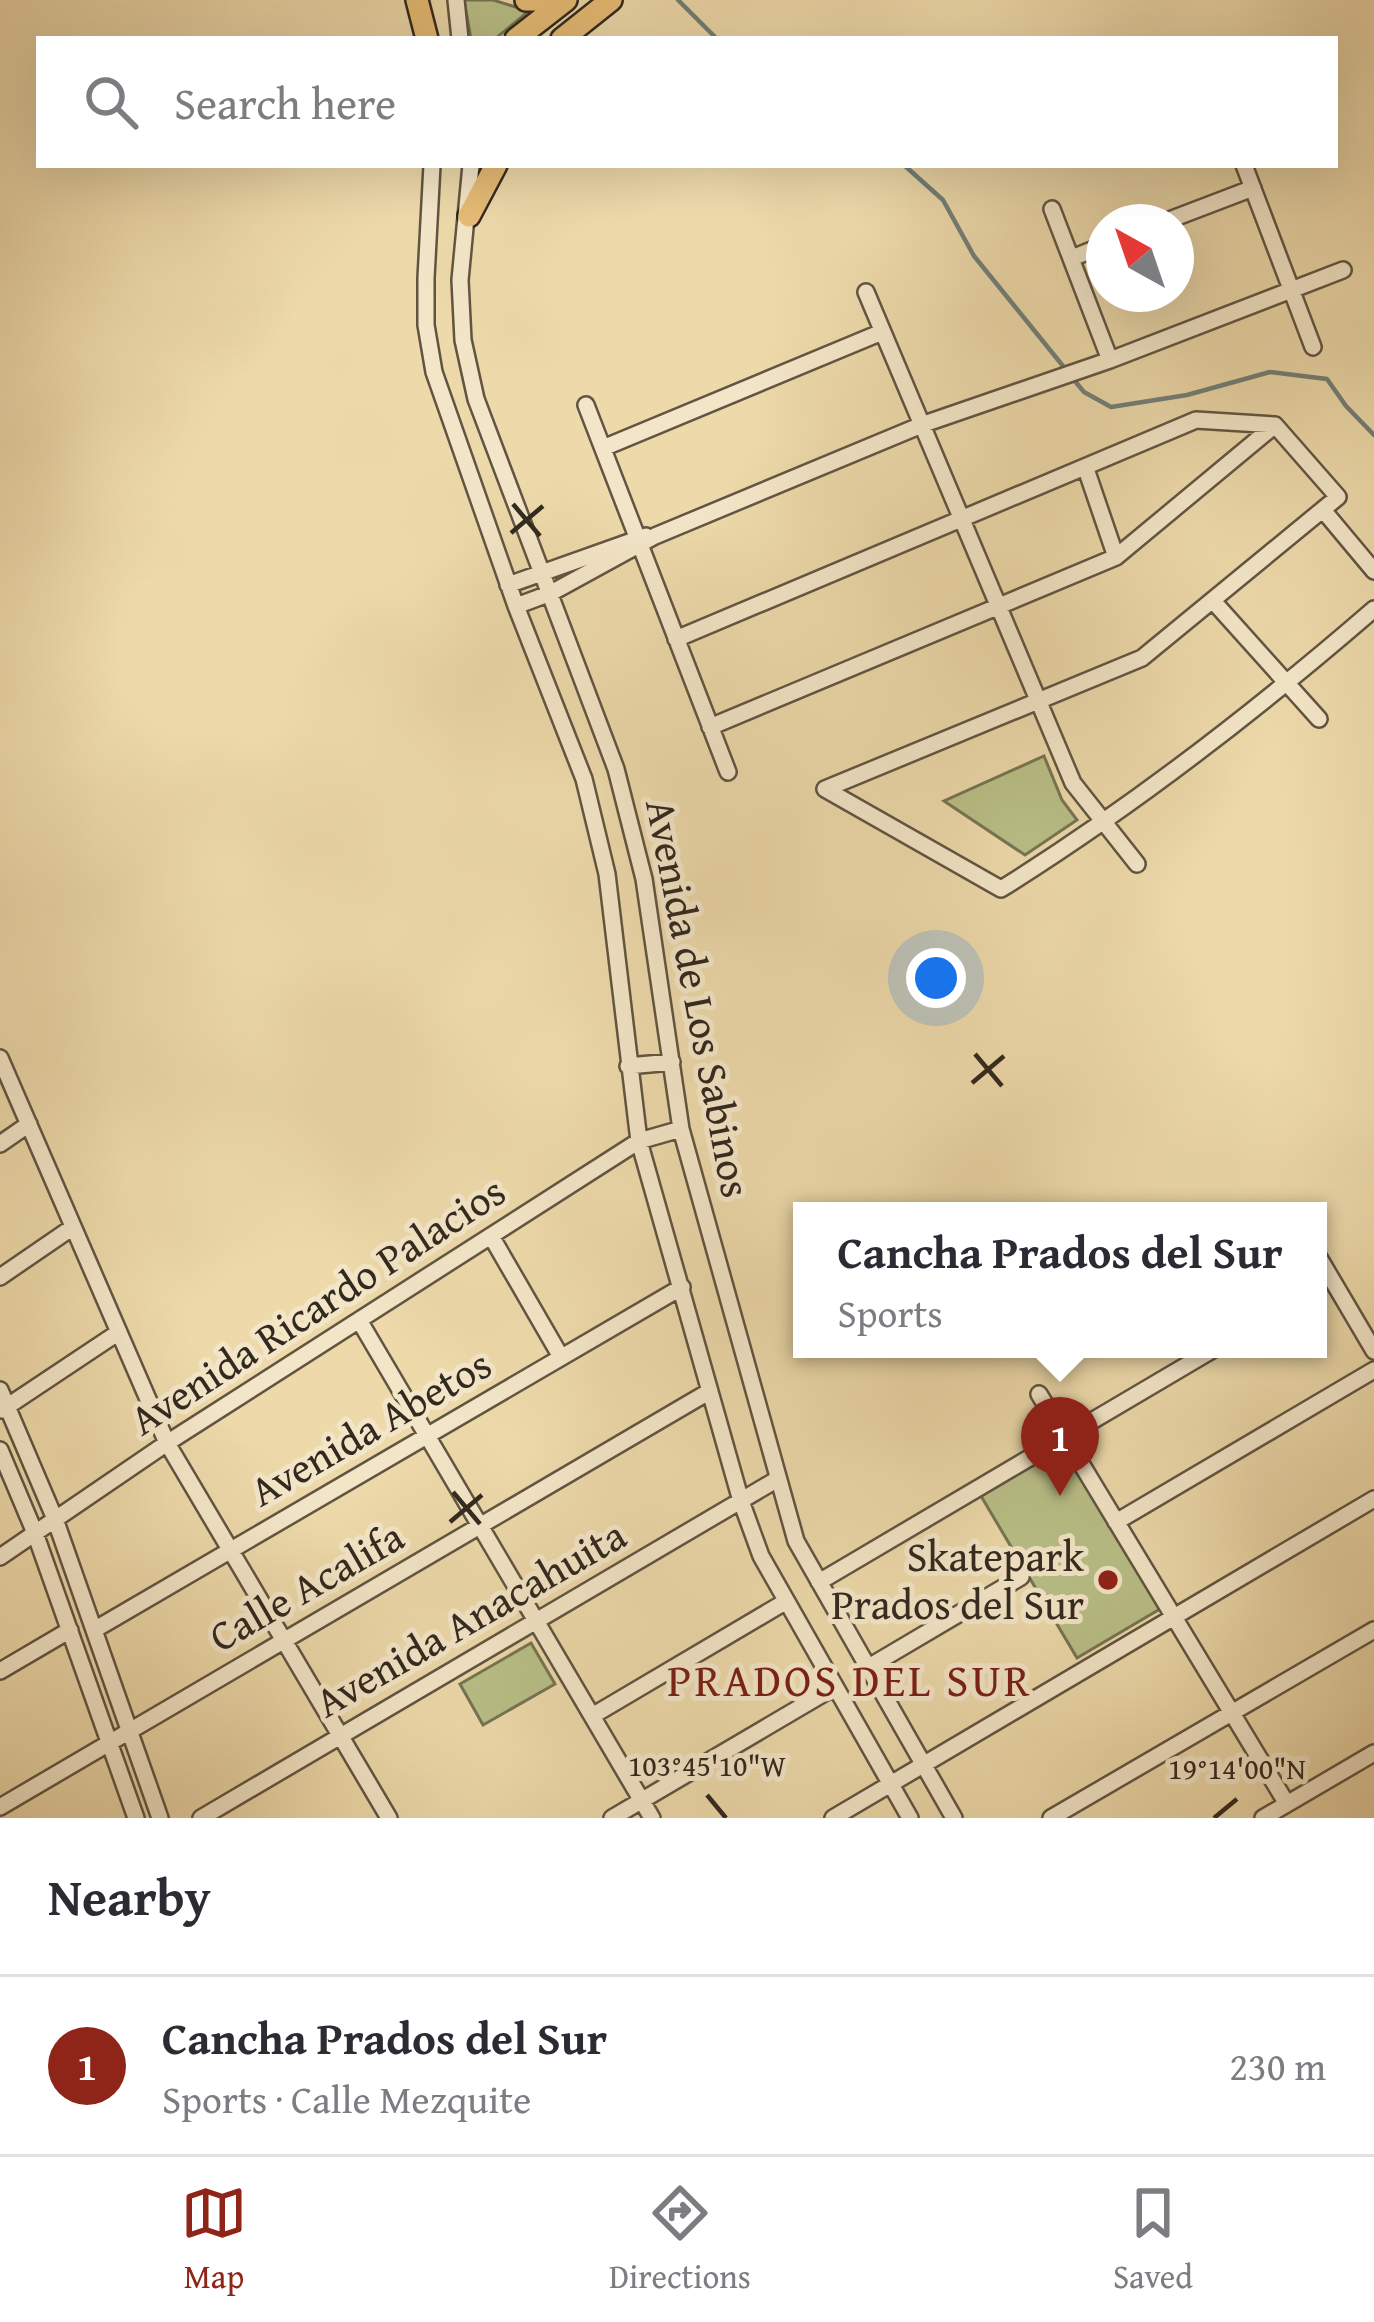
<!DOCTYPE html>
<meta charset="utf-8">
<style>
body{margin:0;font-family:"Gentium Book Plus",serif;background:#f7f7f7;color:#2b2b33}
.compass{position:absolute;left:1086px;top:204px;width:108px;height:108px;border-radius:50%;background:#fff;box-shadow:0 12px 48px #0002;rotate:320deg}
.you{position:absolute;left:936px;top:978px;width:42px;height:42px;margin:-30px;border:9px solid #fff;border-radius:50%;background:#1a73e8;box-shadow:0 0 0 18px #1a73e833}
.badge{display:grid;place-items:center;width:78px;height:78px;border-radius:50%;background:#8f2418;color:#fff;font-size:39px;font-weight:700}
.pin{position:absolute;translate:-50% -99px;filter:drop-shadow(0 3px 6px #0008)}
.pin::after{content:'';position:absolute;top:63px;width:42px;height:36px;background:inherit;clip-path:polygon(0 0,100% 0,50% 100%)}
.popup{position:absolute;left:793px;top:1202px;width:534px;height:156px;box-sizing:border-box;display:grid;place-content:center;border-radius:0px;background:#fff;filter:drop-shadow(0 3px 9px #0005);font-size:39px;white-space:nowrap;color:#7c7c81}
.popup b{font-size:45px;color:#2b2b33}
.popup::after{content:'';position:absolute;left:50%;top:100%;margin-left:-24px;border:24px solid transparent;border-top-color:#fff}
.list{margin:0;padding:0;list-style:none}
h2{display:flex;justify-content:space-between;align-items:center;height:156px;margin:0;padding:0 48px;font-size:51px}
h2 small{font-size:39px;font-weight:400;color:#7c7c81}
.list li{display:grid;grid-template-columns:78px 1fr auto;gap:36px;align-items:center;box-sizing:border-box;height:180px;padding:0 48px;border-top:3px solid #e1e1e2}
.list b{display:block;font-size:45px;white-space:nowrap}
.list p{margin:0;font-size:39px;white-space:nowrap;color:#7c7c81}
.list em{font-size:39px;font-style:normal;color:#7c7c81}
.icon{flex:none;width:66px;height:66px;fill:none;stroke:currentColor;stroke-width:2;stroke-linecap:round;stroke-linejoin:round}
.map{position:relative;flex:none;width:1374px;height:1818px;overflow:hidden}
.search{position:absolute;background:#fff;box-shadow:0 12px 48px #0002;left:36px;right:36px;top:36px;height:132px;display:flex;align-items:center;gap:30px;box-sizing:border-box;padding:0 42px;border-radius:0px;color:#7c7c81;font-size:45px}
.sheet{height:336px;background:#fff}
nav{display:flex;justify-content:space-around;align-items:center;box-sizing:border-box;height:168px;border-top:3px solid #e1e1e2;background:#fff;font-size:33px;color:#7c7c81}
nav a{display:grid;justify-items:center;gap:6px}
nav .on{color:#8f2418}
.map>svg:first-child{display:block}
.green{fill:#b9bf87;stroke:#767453;stroke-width:3}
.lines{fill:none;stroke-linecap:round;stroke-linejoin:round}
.stream{stroke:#717f77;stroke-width:4.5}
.minor-casing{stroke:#615542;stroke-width:20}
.major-casing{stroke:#32291f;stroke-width:26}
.minor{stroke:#f3e6c8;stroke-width:15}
.major{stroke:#e6bc75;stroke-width:21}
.ticks{fill:none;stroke:#32291f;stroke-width:4.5}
.poi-dot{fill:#8f2418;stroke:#f3e6c8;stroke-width:4.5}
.labels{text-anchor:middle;stroke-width:10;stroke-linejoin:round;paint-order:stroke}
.street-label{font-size:42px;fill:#32291f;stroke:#f3e6c8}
.poi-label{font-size:42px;fill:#32291f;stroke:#f3e6c8;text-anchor:end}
.neighbourhood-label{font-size:45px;letter-spacing:3px;fill:#7a1f14;stroke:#f3e6c8}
.ticks-label{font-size:30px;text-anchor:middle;fill:#32291f;stroke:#f3e6c8;stroke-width:10;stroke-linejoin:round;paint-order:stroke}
</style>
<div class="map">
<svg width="1374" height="1818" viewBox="0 0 1374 1818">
<rect width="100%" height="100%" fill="#edd9aa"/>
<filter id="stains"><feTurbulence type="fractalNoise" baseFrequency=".00167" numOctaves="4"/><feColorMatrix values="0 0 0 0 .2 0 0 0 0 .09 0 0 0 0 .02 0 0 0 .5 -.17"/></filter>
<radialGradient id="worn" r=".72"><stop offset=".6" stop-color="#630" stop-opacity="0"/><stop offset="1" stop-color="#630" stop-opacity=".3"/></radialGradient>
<path class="green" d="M464 0H493L529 11 495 39H471Z
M1044 756 1062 800 1077 820 1025 855 944 801Z
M1063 1447 1160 1609 1077 1658 981 1496Z
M531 1643 555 1684 483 1725 460 1684Z"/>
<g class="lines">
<path class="stream" d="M678 0 717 39
M904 165 943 200 974 256 1067 371
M1074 380 1084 392 1111 407 1187 395 1270 372 1327 379 1346 406 1374 435"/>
<g class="minor-casing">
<path id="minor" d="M456 0 460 39
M432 165 426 278V325L434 372 516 606 584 779 607 874 639 1141 741 1501 761 1556 910 1818
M471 165 460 280 463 340 476 399 616 769 644 879 681 1129 796 1541 954 1818
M1244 165 1313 347
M1052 209 1110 360
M1164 222 1253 188
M1072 258 1104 245
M866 292 1073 783 1137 864
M586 405 728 772
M603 448 882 332
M1086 469 1116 557
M1323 510 1374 571
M508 585 646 536
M1214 602 1319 719
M516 606 551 593 655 536 924 424 1110 360 1343 270
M676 639 1196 420 1275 425 1338 497 1142 658 825 789
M710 727 1116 557 1275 425
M825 789 1001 889C1134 806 1255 712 1374 609
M0 1058 167 1443 389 1818
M628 1066 672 1062
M0 1144 29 1124
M491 1236 561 1357
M1318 1256 1374 1351
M0 1277 73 1227
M359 1320 652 1818
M0 1390 55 1519 160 1818
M1039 1394 1287 1804
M2 1410 119 1332
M0 1450 35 1533 136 1818
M1116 1522 1374 1370
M0 1557 167 1443 639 1141 681 1129
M819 1582 1214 1349
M94 1630 682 1287
M867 1668 1021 1577
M0 1671 70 1630
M592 1716 785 1602
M0 1807 710 1391
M201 1818 776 1480
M612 1818 833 1688
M833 1818 1374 1499
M1051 1818 1374 1630
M1263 1818 1374 1753"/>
</g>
<g class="major-casing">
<path id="major" d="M417 0 427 39
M526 0H551
M516 39 566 0
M562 39 611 0
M469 216 496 165"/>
</g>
<use href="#minor" class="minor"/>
<use href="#major" class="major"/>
</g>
<path class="ticks" d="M513 504 540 536M511 533 543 506M975 1054 1002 1086M972 1083 1004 1056M453 1492 480 1524M450 1522 482 1495M707 1795 726 1818M1214 1818 1237 1799"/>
<circle class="poi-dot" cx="1108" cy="1580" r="12"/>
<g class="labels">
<g class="street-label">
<text transform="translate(699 998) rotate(79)" y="15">Avenida de Los Sabinos</text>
<text transform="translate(317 1305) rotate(-33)" y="15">Avenida Ricardo Palacios</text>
<text transform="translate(370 1427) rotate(-30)" y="15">Avenida Abetos</text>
<text transform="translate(306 1586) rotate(-30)" y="15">Calle Acalifa</text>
<text transform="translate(470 1618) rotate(-30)" y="15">Avenida Anacahuita</text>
</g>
<g class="poi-label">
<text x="1084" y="1571">Skatepark<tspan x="1084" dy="48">Prados del Sur</tspan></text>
</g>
<g class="neighbourhood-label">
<text x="850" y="1696">PRADOS DEL SUR</text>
</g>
</g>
<g class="ticks-label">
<text x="707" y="1776">103°45'10"W</text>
<text x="1237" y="1779">19°14'00"N</text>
</g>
<rect width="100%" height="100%" filter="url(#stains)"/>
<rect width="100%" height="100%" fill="url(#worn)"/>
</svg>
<svg class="compass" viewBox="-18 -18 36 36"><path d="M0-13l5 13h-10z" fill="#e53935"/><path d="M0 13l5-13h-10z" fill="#7c7c81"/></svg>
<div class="you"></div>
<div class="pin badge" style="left:1060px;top:1496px">1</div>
<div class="popup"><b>Cancha Prados del Sur</b>Sports</div>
<div class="search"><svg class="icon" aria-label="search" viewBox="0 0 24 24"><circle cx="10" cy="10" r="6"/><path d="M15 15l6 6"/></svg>Search here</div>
</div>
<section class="sheet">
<h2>Nearby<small></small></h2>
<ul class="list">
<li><span class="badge">1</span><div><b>Cancha Prados del Sur</b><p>Sports · Calle Mezquite</p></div><em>230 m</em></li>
</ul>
</section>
<nav>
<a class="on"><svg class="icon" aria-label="map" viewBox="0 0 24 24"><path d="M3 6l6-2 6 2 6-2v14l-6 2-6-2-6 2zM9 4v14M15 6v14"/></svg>Map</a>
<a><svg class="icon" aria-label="directions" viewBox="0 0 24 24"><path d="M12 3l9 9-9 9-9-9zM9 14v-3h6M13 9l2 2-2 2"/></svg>Directions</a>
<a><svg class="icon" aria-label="saved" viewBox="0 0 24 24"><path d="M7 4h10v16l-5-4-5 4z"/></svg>Saved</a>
</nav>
